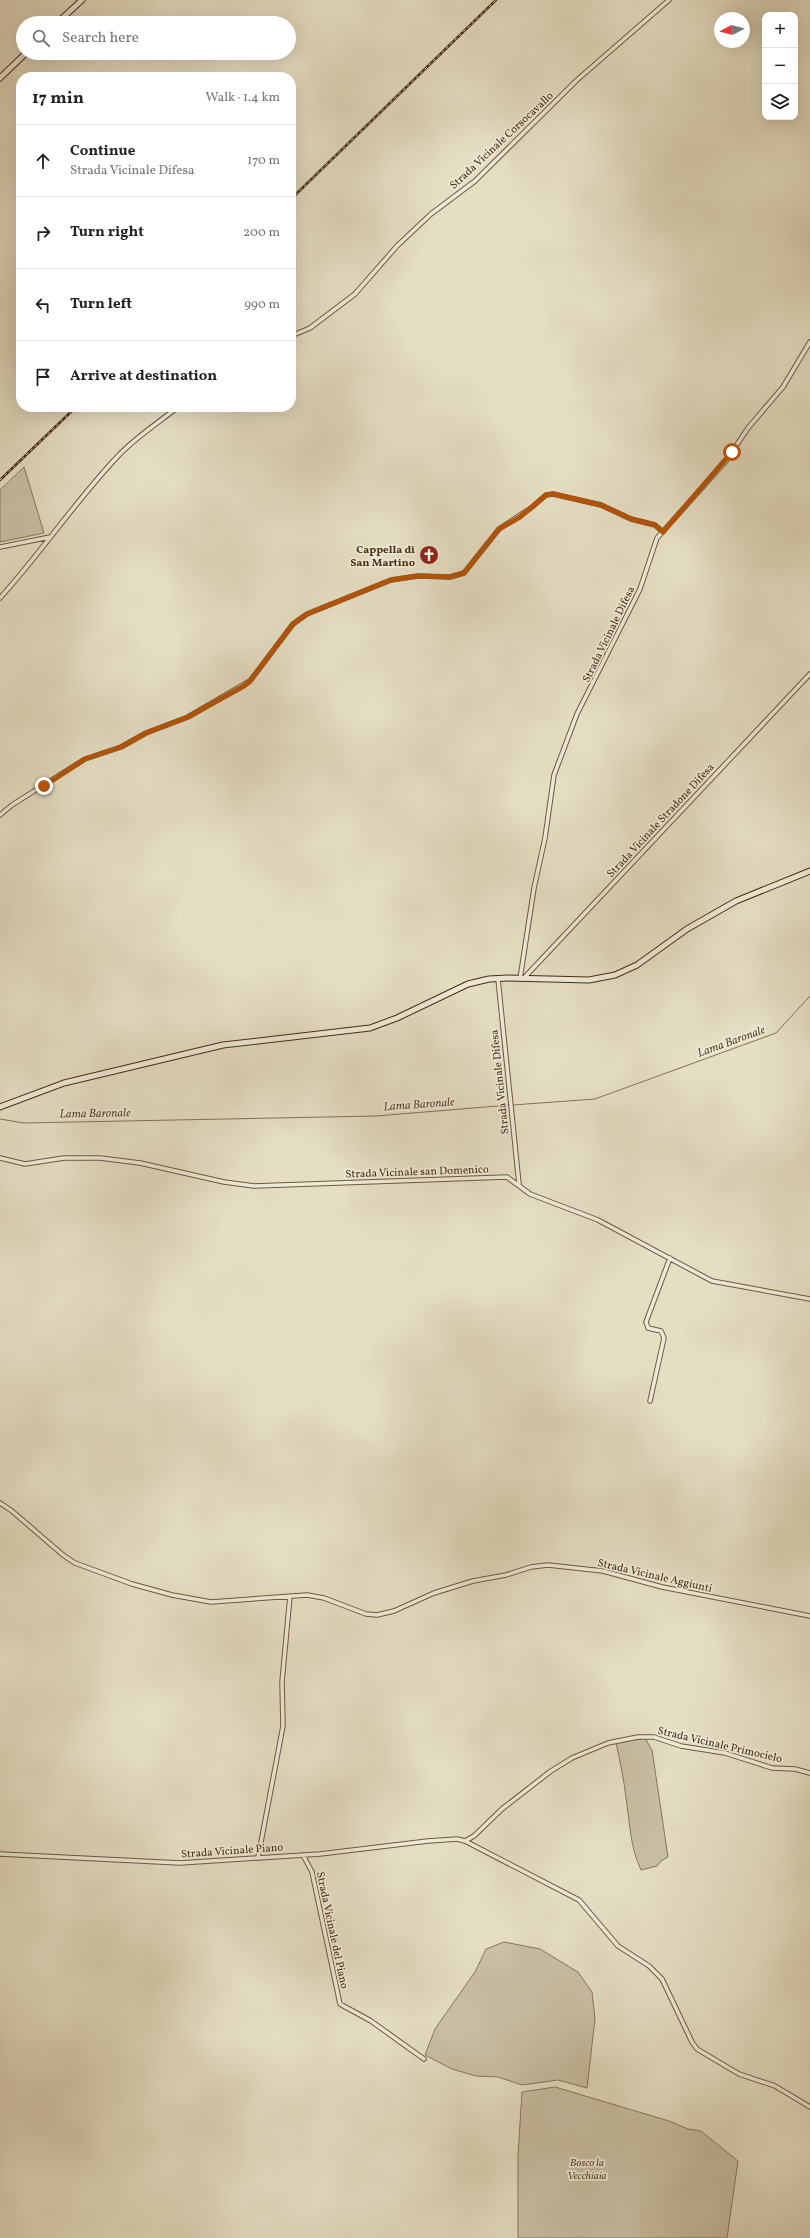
<!DOCTYPE html>
<meta charset="utf-8">
<style>
body{margin:0;font-family:Vollkorn,serif;background:#f2f2f2;color:#202124}
.controls{position:absolute;right:12px;top:12px;display:grid;overflow:hidden;border-radius:8px;box-shadow:0 4px 16px #0002}
.controls button{width:36px;height:36px;display:grid;place-items:center;padding:0;border:0;border-bottom:1px solid #e0e0e0;background:#fff;color:#202124;font:20px sans-serif}
.compass{position:absolute;left:714px;top:12px;width:36px;height:36px;border-radius:50%;background:#fff;box-shadow:0 4px 16px #0002;rotate:263deg}
.stop{position:absolute;width:12px;height:12px;margin:-9px;border:3px solid #b45309;border-radius:50%;background:#fff}
.stop.end{background:#b45309;border-color:#fff;box-shadow:0 1px 4px #0008}
.list{margin:0;padding:0;list-style:none}
h2{display:flex;justify-content:space-between;align-items:center;height:52px;margin:0;padding:0 16px;font-size:17px}
h2 small{font-size:13px;font-weight:400;color:#757577}
.list li{display:grid;grid-template-columns:26px 1fr auto;gap:12px;align-items:center;box-sizing:border-box;height:72px;padding:0 16px;border-top:1px solid #e0e0e0}
.list b{display:block;font-size:15px;white-space:nowrap}
.list p{margin:0;font-size:13px;white-space:nowrap;color:#757577}
.list em{font-size:13px;font-style:normal;color:#757577}
.icon{flex:none;width:22px;height:22px;fill:none;stroke:currentColor;stroke-width:2;stroke-linecap:round;stroke-linejoin:round}
.map{position:relative;flex:none;width:810px;height:2238px;overflow:hidden}
.search{position:absolute;background:#fff;box-shadow:0 4px 16px #0002;left:16px;top:16px;width:280px;height:44px;display:flex;align-items:center;gap:10px;box-sizing:border-box;padding:0 14px;border-radius:22px;color:#757577;font-size:15px}
.panel{position:absolute;background:#fff;box-shadow:0 4px 16px #0002;left:16px;top:72px;width:280px;height:340px;border-radius:16px}
.map>svg:first-child{display:block}
.green{fill:#cac0a5;stroke:#88765b}
.lines{fill:none;stroke-linecap:round;stroke-linejoin:round}
.stream{stroke:#857257;stroke-width:1}
.minor-casing{stroke:#6e583e;stroke-width:5.5}
.secondary-casing{stroke:#472b11;stroke-width:7}
.minor{stroke:#eeead8;stroke-width:3.5}
.secondary{stroke:#eeead8;stroke-width:5}
.rail-casing{stroke:#472b11;stroke-width:2.5}
.rail{stroke:#eeead8;stroke-width:1;stroke-dasharray:3;stroke-linecap:butt}
.route{stroke:#b45309;stroke-width:5}
.labels{text-anchor:middle;stroke-width:3.5;stroke-linejoin:round;paint-order:stroke}
.street-label{font-size:11px;fill:#472b11;stroke:#eeead8}
.poi-label{font-size:11px;font-weight:bold;fill:#472b11;stroke:#eeead8;text-anchor:end}
.park-label{font-size:11px;font-style:italic;fill:#61492f;stroke:#eeead8}
.water-label{font-size:12px;font-style:italic;fill:#61482e;stroke:#eeead8}
</style>
<div class="map">
<svg width="810" height="2238" viewBox="0 0 810 2238">
<rect width="100%" height="100%" fill="#e5dec3"/>
<filter id="stains"><feTurbulence type="fractalNoise" baseFrequency=".005" numOctaves="4"/><feColorMatrix values="0 0 0 0 .2 0 0 0 0 .09 0 0 0 0 .02 0 0 0 .5 -.17"/></filter>
<radialGradient id="worn" r=".72"><stop offset=".6" stop-color="#630" stop-opacity="0"/><stop offset="1" stop-color="#630" stop-opacity=".3"/></radialGradient>
<path class="green" d="M24 467 44 533 0 542V490Z
M645 1738 652 1750 668 1857 661 1861 657 1866 641 1870C630 1847 630 1823 626 1798 624 1780 620 1761 616 1743Z
M504 1942 540 1949 578 1972 592 1992 595 2019 587 2088 558 2080 522 2085 498 2077 476 2076 452 2069 425 2055 435 2029 475 1972 486 1949Z
M555 2087 669 2121 688 2129 701 2131 738 2161 727 2238H518V2156L522 2092Z"/>
<g class="lines">
<path class="stream" d="M513 1105 595 1099 776 1033 810 996
M0 1119 24 1123 376 1116 510 1105"/>
<g class="minor-casing">
<path id="minor" d="M291 336 310 328 355 294 397 246 431 214 475 181 577 80 669 0
M0 547 50 537
M0 598C42 552 76 500 119 455 136 437 158 423 178 407
M0 815 12 805 85 759 121 747 146 733 188 717 250 681 293 624 307 614 391 580 418 576 450 577 464 573 499 529 531 508 546 495 553 494 601 505 631 519 655 525 663 532
M498 979 519 1184
M520 979 534 888 545 838 554 775 577 714 640 589 657 538 726 461 748 428 783 387 810 342
M523 979 810 674
M0 1158 25 1164 64 1158H100L140 1163 224 1182 254 1186 507 1177 530 1194 598 1220 712 1281 810 1299
M650 1401 664 1338 661 1331 648 1328 646 1322 670 1258
M0 1503 12 1511 63 1555 75 1563 132 1584 172 1595 211 1602 307 1595 324 1598 366 1614 377 1615 394 1611 434 1593 473 1581 506 1575 531 1567 548 1565 603 1571 662 1587 810 1616
M465 1841 474 1836 502 1809 551 1771 572 1758 608 1743 638 1737H654L681 1746 725 1753 772 1768 795 1769 810 1773
M0 1854 180 1863 320 1854 428 1841 457 1839 465 1841 579 1900 618 1946 649 1966 662 1979 692 2042 697 2049 739 2074 775 2086 810 2107
M303 1855 312 1872 340 2004 371 2021 424 2059
M258 1858 283 1726 282 1682 290 1596"/>
</g>
<g class="secondary-casing">
<path id="secondary" d="M57 23 82 0
M0 78 26 53
M0 1107 64 1083 223 1045 370 1028 397 1018 468 984 489 979 508 978 589 980 615 975 637 965 687 929 736 901 810 871"/>
</g>
<use href="#minor" class="minor"/>
<use href="#secondary" class="secondary"/>
<g class="rail-casing">
<path id="rail" d="M291 199 496 0
M0 480 76 407"/>
</g>
<use href="#rail" class="rail"/>
</g>
<g class="lines">
<path class="route" d="M44 786 85 759 121 747 146 733 188 717 244 686 250 681 293 624 307 614 391 580 418 576 450 577 464 573 499 529 520 517 546 495 553 494 601 505 631 519 655 525 663 532 732 452"/>
</g>
<defs>
<g id="church-disc" transform="scale(1)"><circle r="9.5" fill="#8f2418" stroke="#eeead8"/><path d="M-1.2-6h2.4v3.5h3.3v2.4h-3.3V6h-2.4V-.1h-3.3v-2.4h3.3Z" fill="#fff"/></g>
</defs>
<g fill-rule="evenodd">
<use href="#church-disc" x="429" y="555"/>
</g>
<g class="labels">
<g class="street-label">
<text transform="translate(501 140) rotate(-43)" y="4">Strada Vicinale Corsocavallo</text>
<text transform="translate(608 634) rotate(-64)" y="4">Strada Vicinale Difesa</text>
<text transform="translate(660 820) rotate(-47)" y="4">Strada Vicinale Stradone Difesa</text>
<text transform="translate(499 1082) rotate(-96)" y="4">Strada Vicinale Difesa</text>
<text transform="translate(417 1171) rotate(-2)" y="4">Strada Vicinale san Domenico</text>
<text transform="translate(655 1575) rotate(13)" y="4">Strada Vicinale Aggiunti</text>
<text transform="translate(720 1744) rotate(13)" y="4">Strada Vicinale Primocielo</text>
<text transform="translate(232 1850) rotate(-4)" y="4">Strada Vicinale Piano</text>
<text transform="translate(333 1930) rotate(78)" y="4">Strada Vicinale del Piano</text>
</g>
<g class="poi-label">
<text x="415" y="553">Cappella di<tspan x="415" dy="13">San Martino</tspan></text>
</g>
<g class="park-label">
<text x="587" y="2166">Bosco la<tspan x="587" dy="13">Vecchiaia</tspan></text>
</g>
<g class="water-label">
<text transform="translate(731 1041) rotate(-20)" y="4">Lama Baronale</text>
<text transform="translate(419 1104) rotate(-4)" y="4">Lama Baronale</text>
<text transform="translate(95 1113) rotate(-1)" y="4">Lama Baronale</text>
</g>
</g>
<rect width="100%" height="100%" filter="url(#stains)"/>
<rect width="100%" height="100%" fill="url(#worn)"/>
</svg>
<div class="controls">
<button>+</button>
<button>−</button>
<button><svg class="icon" aria-label="layers" viewBox="0 0 24 24"><path d="M12 4l9 5-9 5-9-5zM3 14l9 5 9-5"/></svg></button>
</div>
<svg class="compass" viewBox="-18 -18 36 36"><path d="M0-13l5 13h-10z" fill="#e53935"/><path d="M0 13l5-13h-10z" fill="#757577"/></svg>
<div class="stop" style="left:732px;top:452px"></div>
<div class="stop end" style="left:44px;top:786px"></div>
<div class="search"><svg class="icon" aria-label="search" viewBox="0 0 24 24"><circle cx="10" cy="10" r="6"/><path d="M15 15l6 6"/></svg>Search here</div>
<section class="panel">
<h2>17 min<small>Walk · 1.4 km</small></h2>
<ul class="list">
<li><svg class="icon" aria-label="ahead" viewBox="0 0 24 24"><path d="M12 20V5M6 11l6-6 6 6"/></svg><div><b>Continue</b><p>Strada Vicinale Difesa</p></div><em>170 m</em></li>
<li><svg class="icon" aria-label="right" viewBox="0 0 24 24"><path d="M7 20v-9h11M14 6l5 5-5 5"/></svg><div><b>Turn right</b></div><em>200 m</em></li>
<li><svg class="icon" aria-label="left" viewBox="0 0 24 24"><path d="M17 20v-9H6M10 6l-5 5 5 5"/></svg><div><b>Turn left</b></div><em>990 m</em></li>
<li><svg class="icon" aria-label="arrive" viewBox="0 0 24 24"><path d="M6 21V4h12l-3 4 3 4H6"/></svg><div><b>Arrive at destination</b></div></li>
</ul>
</section>
</div>
